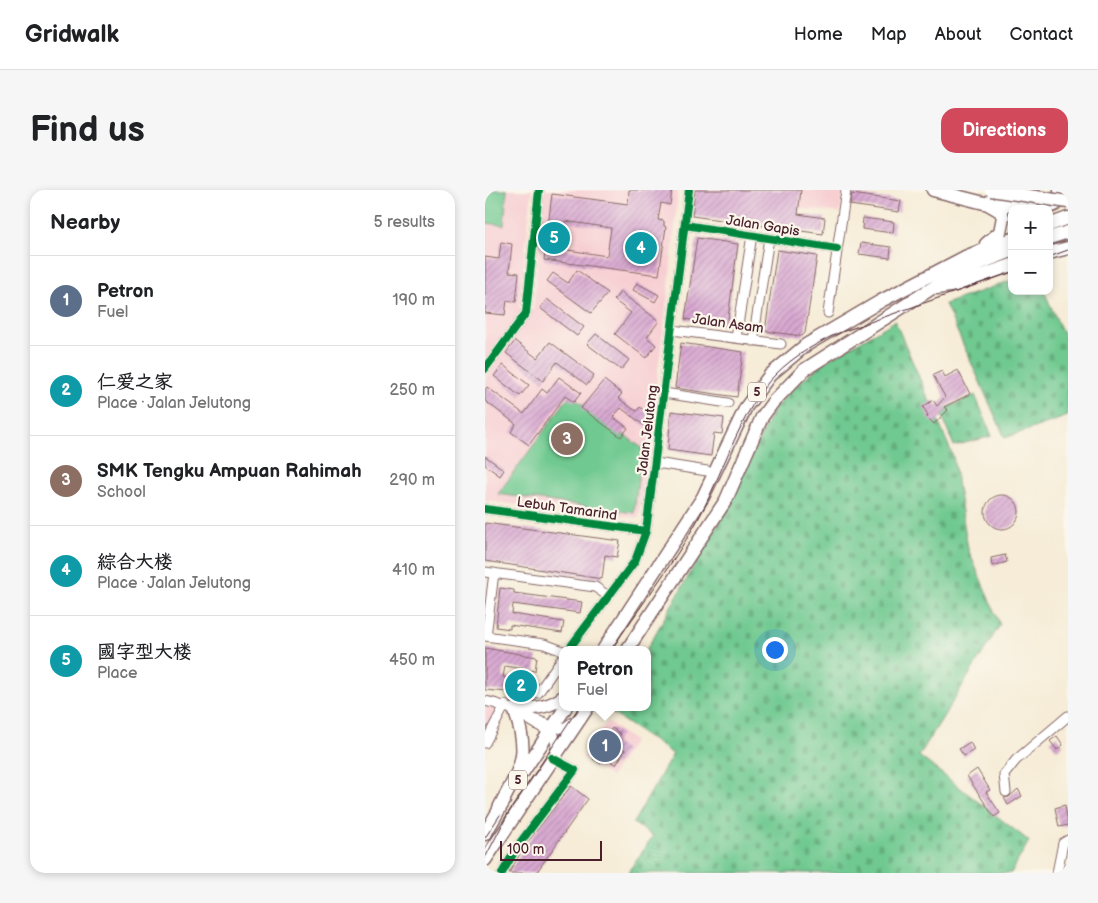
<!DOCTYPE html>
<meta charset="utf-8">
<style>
body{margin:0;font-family:"Balsamiq Sans","LXGW WenKai TC",sans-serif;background:#f6f6f6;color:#202124}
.controls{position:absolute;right:15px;top:15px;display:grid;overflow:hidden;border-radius:10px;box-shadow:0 2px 8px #0003}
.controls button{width:45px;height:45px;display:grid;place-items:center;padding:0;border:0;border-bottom:1px solid #e0e0e0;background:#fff;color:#202124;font:25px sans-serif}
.scale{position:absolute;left:15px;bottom:12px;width:102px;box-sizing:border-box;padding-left:5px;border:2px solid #4a1f2b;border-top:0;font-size:14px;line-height:18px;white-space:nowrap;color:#4a1f2b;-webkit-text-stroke:4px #fbf7ec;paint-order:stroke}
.you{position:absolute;left:289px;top:459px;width:18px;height:18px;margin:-12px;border:4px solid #fff;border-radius:50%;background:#1a73e8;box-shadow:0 0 0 8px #1a73e833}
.badge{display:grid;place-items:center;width:32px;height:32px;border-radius:50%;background:#d1495b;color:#fff;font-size:16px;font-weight:700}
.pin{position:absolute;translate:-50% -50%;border:2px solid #fff;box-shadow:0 1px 5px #0006}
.popup{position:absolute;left:74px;top:456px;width:92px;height:65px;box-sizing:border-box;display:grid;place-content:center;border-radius:10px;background:#fff;filter:drop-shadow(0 1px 4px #0005);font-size:16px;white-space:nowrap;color:#757577}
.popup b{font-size:19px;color:#202124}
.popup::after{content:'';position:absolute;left:50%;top:100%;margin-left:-10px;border:10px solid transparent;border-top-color:#fff}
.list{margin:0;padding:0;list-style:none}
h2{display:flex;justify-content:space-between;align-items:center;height:65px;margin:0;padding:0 20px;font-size:21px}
h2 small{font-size:16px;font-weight:400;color:#757577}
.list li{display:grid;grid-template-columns:32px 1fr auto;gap:15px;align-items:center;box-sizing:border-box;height:90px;padding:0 20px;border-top:1px solid #e0e0e0}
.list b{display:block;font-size:19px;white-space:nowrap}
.list p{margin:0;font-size:16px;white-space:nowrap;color:#757577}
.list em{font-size:16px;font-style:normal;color:#757577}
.map{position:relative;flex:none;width:583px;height:683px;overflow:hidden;border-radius:15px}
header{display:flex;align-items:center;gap:30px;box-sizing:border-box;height:70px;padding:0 25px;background:#fff;border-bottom:1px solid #e0e0e0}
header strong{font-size:24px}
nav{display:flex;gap:28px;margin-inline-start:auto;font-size:18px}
.intro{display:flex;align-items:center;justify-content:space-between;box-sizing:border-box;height:120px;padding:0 30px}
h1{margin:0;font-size:35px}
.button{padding:12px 22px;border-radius:15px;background:#d1495b;color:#fff;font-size:18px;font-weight:700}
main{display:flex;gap:30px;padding:0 30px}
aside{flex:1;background:#fff;border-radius:15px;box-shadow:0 2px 8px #0003}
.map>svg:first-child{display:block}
.built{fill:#f7cfd3}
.cemetery{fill:url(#cemetery-stones);stroke:#5c745e}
.garden{fill:#6fc990;stroke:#5c745e}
.building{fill:url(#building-hatch);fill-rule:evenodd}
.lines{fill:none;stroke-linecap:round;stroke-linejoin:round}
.minor-casing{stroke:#866767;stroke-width:11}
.highway-casing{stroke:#866767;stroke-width:15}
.minor{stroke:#fff;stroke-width:9}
.highway{stroke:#fff;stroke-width:12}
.tram{stroke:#4a1f2b;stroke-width:1}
.highway-bridge-casing{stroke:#866767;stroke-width:15;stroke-linecap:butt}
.highway-bridge{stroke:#fff;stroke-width:12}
.cycleway-casing{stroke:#fbf7ec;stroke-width:11}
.cycleway{stroke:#00873e;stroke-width:8}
.labels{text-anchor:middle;stroke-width:4.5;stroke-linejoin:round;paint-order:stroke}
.shield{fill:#fbf7ec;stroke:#7f6065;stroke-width:1}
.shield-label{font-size:12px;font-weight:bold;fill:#4a1f2b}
.street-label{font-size:14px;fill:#4a1f2b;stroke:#fbf7ec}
</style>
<header>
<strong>Gridwalk</strong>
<nav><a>Home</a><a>Map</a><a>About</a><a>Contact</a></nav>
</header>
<div class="intro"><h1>Find us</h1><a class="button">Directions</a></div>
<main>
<aside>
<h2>Nearby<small>5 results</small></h2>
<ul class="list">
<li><span class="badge" style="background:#5c6f8a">1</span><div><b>Petron</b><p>Fuel</p></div><em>190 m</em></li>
<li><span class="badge" style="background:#0f9aa8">2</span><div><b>仁爱之家</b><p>Place · Jalan Jelutong</p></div><em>250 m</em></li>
<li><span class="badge" style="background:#8d6e63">3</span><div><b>SMK Tengku Ampuan Rahimah</b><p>School</p></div><em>290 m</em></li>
<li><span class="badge" style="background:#0f9aa8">4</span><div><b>綜合大楼</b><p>Place · Jalan Jelutong</p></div><em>410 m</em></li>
<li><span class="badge" style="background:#0f9aa8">5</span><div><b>國字型大楼</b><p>Place</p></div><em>450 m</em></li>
</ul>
</aside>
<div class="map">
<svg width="583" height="683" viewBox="0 0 583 683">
<defs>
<pattern id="cemetery-stones" width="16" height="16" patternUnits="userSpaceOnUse" patternTransform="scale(1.25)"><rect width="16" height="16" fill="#6fc990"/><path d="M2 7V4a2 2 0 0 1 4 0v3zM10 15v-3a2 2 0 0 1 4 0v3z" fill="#62ac7c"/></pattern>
<pattern id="building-hatch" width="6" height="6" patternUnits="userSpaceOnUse" patternTransform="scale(1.25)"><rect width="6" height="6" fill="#d9a9d2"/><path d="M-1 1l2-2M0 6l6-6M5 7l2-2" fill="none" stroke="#b289ab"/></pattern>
</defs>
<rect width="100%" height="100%" fill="#fbf7ec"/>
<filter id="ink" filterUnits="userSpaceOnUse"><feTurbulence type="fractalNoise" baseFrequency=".02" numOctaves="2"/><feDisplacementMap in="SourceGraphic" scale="10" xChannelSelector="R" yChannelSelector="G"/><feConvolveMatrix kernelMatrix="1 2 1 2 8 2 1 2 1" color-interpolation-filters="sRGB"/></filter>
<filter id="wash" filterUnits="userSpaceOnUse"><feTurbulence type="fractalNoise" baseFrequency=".0096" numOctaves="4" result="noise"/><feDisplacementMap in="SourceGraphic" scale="20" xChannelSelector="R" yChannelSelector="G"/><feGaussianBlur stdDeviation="1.12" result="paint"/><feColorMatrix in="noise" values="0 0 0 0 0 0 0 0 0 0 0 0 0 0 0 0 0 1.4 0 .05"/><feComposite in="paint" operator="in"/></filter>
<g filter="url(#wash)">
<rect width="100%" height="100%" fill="#f6ecd7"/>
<path class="built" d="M0 0H47L34 118 48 120 59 0H193L185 87 154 328 0 311V188L4 183 0 180Z
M207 0H358L355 23 206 5Z
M0 516 13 518 0 543Z
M122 532 149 551 126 587 98 567Z"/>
<path class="cemetery" d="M527 90V101H559L583 155V226L520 248 460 114Z
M410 131 468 266 483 359 515 435 434 566 544 651 526 683H143L168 646 148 633 188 564 121 519 162 517V460H161L242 319 288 220 306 200 338 173Z
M490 205 507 246 469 256 455 221Z"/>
<path class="garden" d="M0 0H22L19 35 0 33Z
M85 205 157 258 149 323 13 304Z"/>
<g id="blocks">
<path class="building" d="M144 0H187L185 15 176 13 173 30 179 31V36L181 37 174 85 59 70 67 4 143 14ZM80 31 126 38 122 66 76 59Z
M210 0H316L313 24 340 28 338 44 207 26Z
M367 4 416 11 414 22 365 15Z
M378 28 409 32 408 43 377 39Z
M212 48 253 54 242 136 200 129Z
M16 52 27 54 24 82 34 83 31 112 22 110 20 125 0 123V67L14 69Z
M376 53 406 57 405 68 374 64Z
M292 60 332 66 320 143 317 146 280 141Z
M92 80 123 103 106 123 62 91 68 83 83 93Z
M152 93 174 105 170 112 148 100Z
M135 102 174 131 162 147 171 155 161 168 130 144 146 123 129 110Z
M62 109 99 137 92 146 55 118Z
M111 144 144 170 136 180 102 154Z
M30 151 52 168 65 152 109 185 102 195 72 172 58 191 21 163Z
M196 153 258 162 252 207 190 198Z
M18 175 44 195 35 206 9 186Z
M473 180 485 204 459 217 463 220 449 234 441 226 443 225 438 217 448 210 452 216 460 207 448 185 457 181 460 187Z
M74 187 96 203 89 212 80 206 44 255 26 242 31 234 0 211V200L2 197 39 224 57 199 62 203Z
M119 190 137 204 133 208 148 219 152 221 155 217 165 225 162 229 165 231 160 236 136 218 128 227 143 238 136 247 96 218Z
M186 221 239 228 237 244 229 243 226 266 183 260Z
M0 266 19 280 15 286 0 275Z
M500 322a17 17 0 1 1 34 0a17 17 0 1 1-34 0Z
M0 333 135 351 132 367 120 365 117 389 0 371Z
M520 365 522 372 507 376 506 368Z
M15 398 29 400V403L97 412 95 423 28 414 27 424 79 432 77 443 25 435V439L11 437Z
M0 458 52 467 50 481 20 476 18 487 48 491 46 504 0 500Z
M127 538 136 544 130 553 140 560 131 575 121 568 116 574 108 569Z
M572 546 578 555 572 560 565 551Z
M485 552 489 560 479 566 474 559Z
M492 579 505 600 501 602 515 623 509 627 482 586Z
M86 596 103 609 51 683H24L39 657Z
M533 599 537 606 523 615 519 608 524 607Z
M580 615 583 635 574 637 570 618Z"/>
</g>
</g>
<g filter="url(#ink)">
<use href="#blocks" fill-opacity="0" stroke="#866767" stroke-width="1"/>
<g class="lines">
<g class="minor-casing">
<path id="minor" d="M200 35 352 59
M343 123 361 0
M187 140 296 154
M251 148 267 45
M268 151 284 48
M0 179 41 123 54 0
M179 203 243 213
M171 273 222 281
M0 319 161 341
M0 382 110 397 123 406
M0 446 59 454 78 461
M1 446 9 383
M83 460 150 371 161 341 204 0
M53 503 78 467
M0 511C28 516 51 533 78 539L92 529
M39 527 69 545 71 555 70 563
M0 553 20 515
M521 602 519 585 531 570 583 526
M17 683 34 654 90 580 67 568
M572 683 578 653 583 650"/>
</g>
<g class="highway-casing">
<path id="highway" d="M448 0 503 14 515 21 518 27 515 42 501 54
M505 11 547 19
M544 18C557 18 579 20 575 0
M564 35 583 28
M564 48 583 42
M564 63 583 58
M452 98 470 95 527 75
M118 460 218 307 261 217 285 185 321 155 396 111 482 66 527 49
M142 460 241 310 277 227 288 212 319 180 463 88 478 80 527 61
M38 582 81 517
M14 618C36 576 46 566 29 519 47 518 63 519 78 507
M0 644 19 611
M0 670 103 517"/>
</g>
<use href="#minor" class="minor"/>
<use href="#highway" class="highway"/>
<path class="tram" d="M564 67 583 60
M126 460C154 418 186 377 211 333 236 289 256 218 291 184 309 166 329 155 351 144L527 82
M0 648 15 625
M0 668 24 622 94 517"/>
<g class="highway-bridge-casing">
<path id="highway-bridge" d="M506 0 583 12"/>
</g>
<use href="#highway-bridge" class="highway-bridge"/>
<g class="cycleway-casing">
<path id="cycleway" d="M200 35 352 59
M0 179 41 123 54 0
M0 319 161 341
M83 460 150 371 161 341 204 0
M17 683 34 654 90 580 67 568"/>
</g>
<use href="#cycleway" class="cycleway"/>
</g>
</g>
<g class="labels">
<g class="shield">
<rect x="263" y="192.5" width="18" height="19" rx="4"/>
<rect x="24" y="580.5" width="18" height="19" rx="4"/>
</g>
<g class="shield-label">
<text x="272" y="206">5</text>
<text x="33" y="594">5</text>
</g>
<g class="street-label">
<text transform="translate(278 35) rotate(9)" y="5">Jalan Gapis</text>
<text transform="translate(243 133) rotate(8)" y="5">Jalan Asam</text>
<text transform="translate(162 240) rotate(-83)" y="5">Jalan Jelutong</text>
<text transform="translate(82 318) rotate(8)" y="5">Lebuh Tamarind</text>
</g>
</g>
</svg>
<div class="controls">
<button>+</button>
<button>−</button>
</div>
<div class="scale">100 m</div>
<div class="you"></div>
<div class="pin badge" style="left:120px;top:556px;background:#5c6f8a">1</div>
<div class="popup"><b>Petron</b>Fuel</div>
<div class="pin badge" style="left:36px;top:496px;background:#0f9aa8">2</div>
<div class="pin badge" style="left:82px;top:249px;background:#8d6e63">3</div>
<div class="pin badge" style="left:156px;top:58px;background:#0f9aa8">4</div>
<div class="pin badge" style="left:69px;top:48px;background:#0f9aa8">5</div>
</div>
</main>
